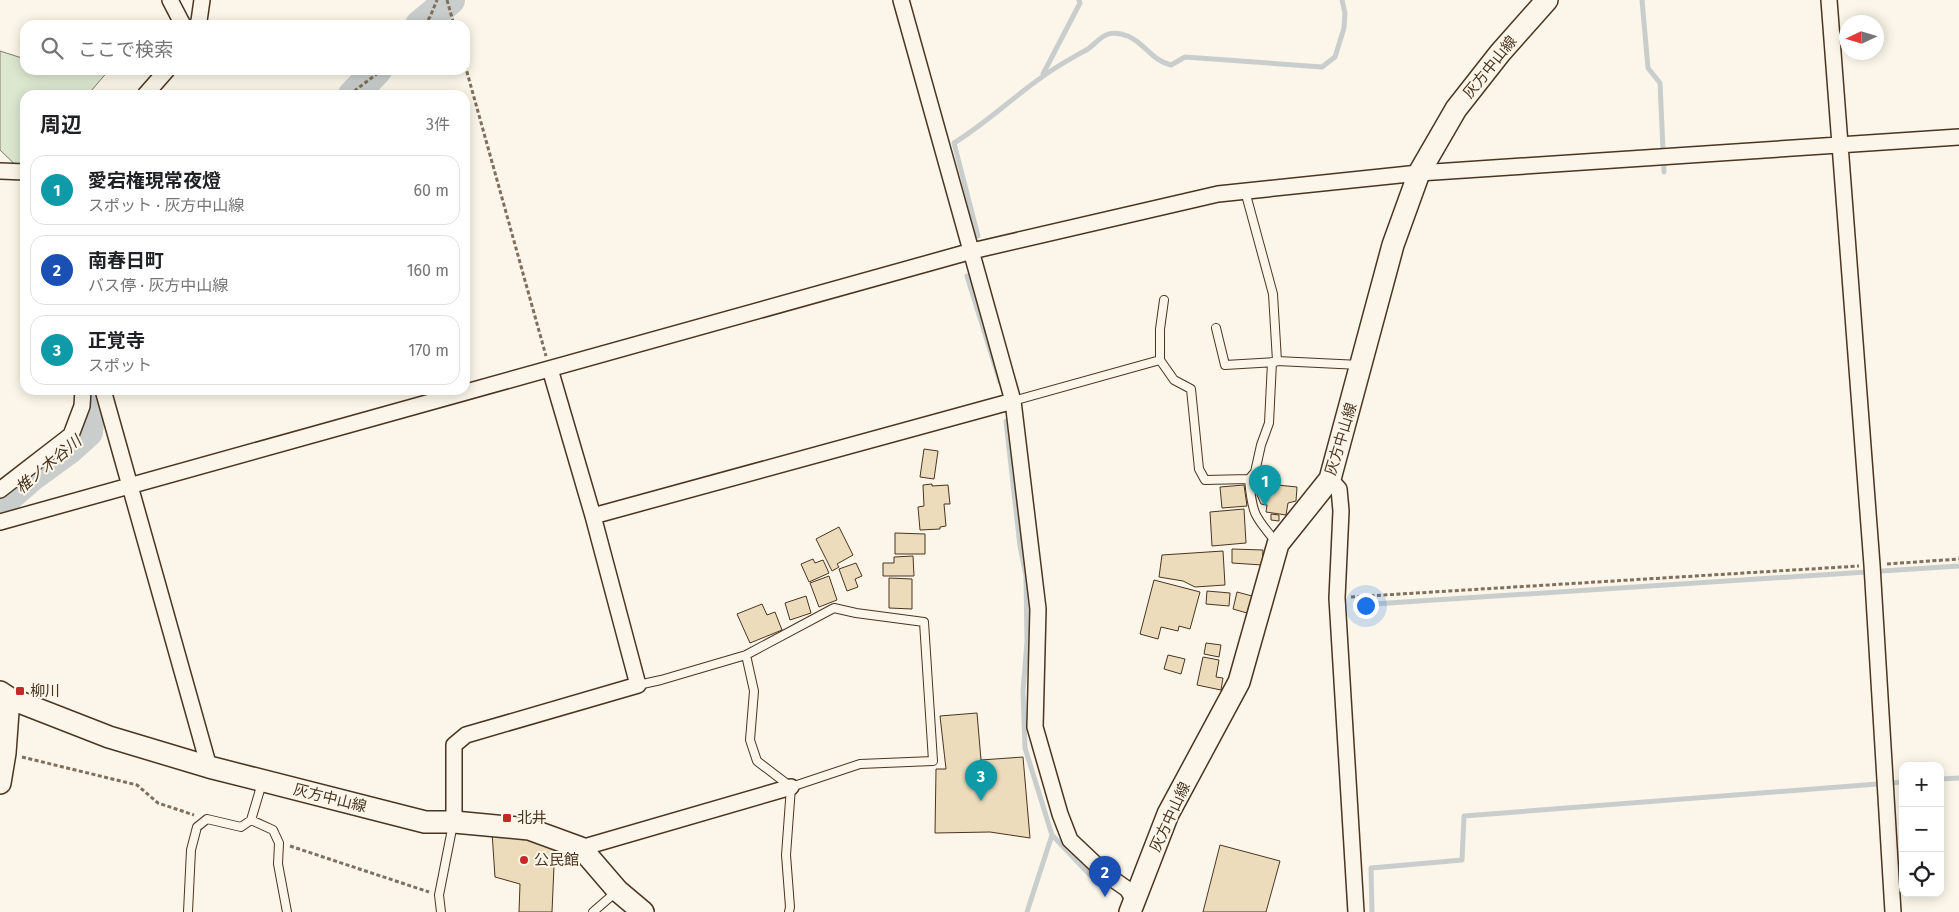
<!DOCTYPE html>
<html lang="ja">
<meta charset="utf-8">
<style>
body{margin:0;font-family:"Fira Sans","Noto Sans JP",sans-serif;background:#f6f6f6;color:#202124}
.controls{position:absolute;right:15px;bottom:15px;display:grid;overflow:hidden;border-radius:10px;box-shadow:0 2px 12px #0003}
.controls button{width:45px;height:45px;display:grid;place-items:center;padding:0;border:0;border-bottom:1px solid #e0e0e0;background:#fff;color:#202124;font:25px sans-serif}
.compass{position:absolute;left:1839px;top:15px;width:45px;height:45px;border-radius:50%;background:#fff;box-shadow:0 2px 12px #0003;rotate:266deg}
.you{position:absolute;left:1365px;top:605px;width:18px;height:18px;margin:-12px;border:4px solid #fff;border-radius:50%;background:#1a73e8;box-shadow:0 0 0 8px #1a73e833}
.badge{display:grid;place-items:center;width:32px;height:32px;border-radius:50%;background:#c62828;color:#fff;font-size:16px;font-weight:700}
.pin{position:absolute;translate:-50% -41px;filter:drop-shadow(0 1px 2px #0008)}
.pin::after{content:'';position:absolute;top:26px;width:18px;height:15px;background:inherit;clip-path:polygon(0 0,100% 0,50% 100%)}
.list{margin:0;padding:0;list-style:none}
h2{display:flex;justify-content:space-between;align-items:center;height:65px;margin:0;padding:0 20px;font-size:21px}
h2 small{font-size:16px;font-weight:400;color:#757577}
.list li{display:grid;grid-template-columns:32px 1fr auto;gap:15px;align-items:center;box-sizing:border-box;height:70px;margin:0 10px 10px;padding:0 10px;border:1px solid #e0e0e0;border-radius:15px}
.list b{display:block;font-size:19px;white-space:nowrap}
.list p{margin:0;font-size:16px;white-space:nowrap;color:#757577}
.list em{font-size:16px;font-style:normal;color:#757577}
.icon{flex:none;width:28px;height:28px;fill:none;stroke:currentColor;stroke-width:2;stroke-linecap:round;stroke-linejoin:round}
.map{position:relative;flex:none;width:1959px;height:912px;overflow:hidden}
.search{position:absolute;background:#fff;box-shadow:0 2px 12px #0003;left:20px;top:20px;width:450px;height:55px;display:flex;align-items:center;gap:12px;box-sizing:border-box;padding:0 18px;border-radius:15px;color:#757577;font-size:19px}
.panel{position:absolute;background:#fff;box-shadow:0 2px 12px #0003;left:20px;top:90px;width:450px;height:305px;border-radius:15px}
.map>svg:first-child{display:block}
.green{fill:#dce7d0;stroke:#887966}
.lines{fill:none;stroke-linecap:round;stroke-linejoin:round}
.stream{stroke:#c9cecd;stroke-width:5}
.river{stroke:#c9cecd;stroke-width:30}
.building{fill:#ecdcbc;stroke:#4a3520}
.lane-casing{stroke:#4a3520;stroke-width:10}
.street-casing{stroke:#4a3520;stroke-width:18}
.secondary-casing{stroke:#4a3520;stroke-width:24}
.path{stroke:#7f6f5c;stroke-width:3;stroke-dasharray:4 2.5;stroke-linecap:butt}
.lane{stroke:#fbf6e9;stroke-width:8}
.street{stroke:#fbf6e9;stroke-width:15}
.secondary{stroke:#fbf6e9;stroke-width:21}
.poi-dot{fill:#c62828;stroke:#fbf6e9;stroke-width:2}
.labels{text-anchor:middle;stroke-width:4;stroke-linejoin:round;paint-order:stroke}
.street-label{font-size:15px;fill:#4a3520;stroke:#fbf6e9}
.poi-label{font-size:15px;fill:#4a3520;stroke:#fbf6e9;text-anchor:start}
.water-label{font-size:16px;font-style:italic;fill:#4a3520;stroke:#fbf6e9}
</style>
<div class="map">
<svg width="1959" height="912" viewBox="0 0 1959 912">
<rect width="100%" height="100%" fill="#fbf6e9"/>
<path class="green" d="M0 51 25 59V70H109L91 91 93 95H25V174L0 150Z"/>
<g class="lines">
<path class="stream" d="M1642 0 1648 68 1660 83 1664 172
M1043 74 1080 3 1079 0
M978 236 954 143C985 124 1012 98 1042 77 1057 66 1072 58 1088 49 1094 45 1099 38 1106 35 1110 33 1116 33 1121 34 1142 38 1151 61 1171 65L1185 57 1322 67 1335 57 1344 28 1345 13 1342 0
M967 276 1000 382
M1006 421 1020 546 1026 576 1027 642 1023 691 1025 748 1052 835 1091 876
M1358 605 1959 566
M1940 779 1959 778
M1027 912 1052 835
M1372 912 1371 868 1462 860 1464 816 1903 782"/>
<path class="river" d="M420 25 450 0
M353 95 377 70
M0 504 31 477 68 450 88 432 93 390"/>
</g>
<path class="building" d="M924 449 938 451 934 479 920 477Z
M1258 483 1297 487 1296 501 1288 503 1286 515 1266 512 1267 505 1261 504 1257 495Z
M932 484V486L948 485 950 504H944L946 526 940 527V529L920 530 918 507 924 506 923 485Z
M1244 485 1247 506 1222 508 1220 487Z
M1244 509 1246 543 1212 546 1210 512Z
M1271 514 1279 515V521L1271 520Z
M839 527 853 555 837 564 839 567 832 571 816 539Z
M895 533 925 534V554H895Z
M1232 549 1263 550 1262 565 1232 563Z
M1223 551 1225 585 1195 587 1183 581 1159 577 1162 555Z
M913 556 914 576H883V563H894V557Z
M813 559 815 563 823 560 829 573 809 582 801 564Z
M856 563 862 576 855 579 858 587 847 591 839 569Z
M829 576 837 600 819 607 810 583Z
M889 578 912 579V609L889 608Z
M1154 580 1200 592 1190 629 1179 626 1178 631 1161 627 1158 639 1140 634Z
M1207 591 1230 593 1229 606 1206 604Z
M1237 592 1252 596 1247 613 1233 609Z
M806 596 811 613 790 620 785 603Z
M762 604 767 615 775 612 782 630 750 643 737 614Z
M1206 643 1221 645 1219 657 1204 654Z
M1168 655 1185 659 1181 674 1164 669Z
M1203 657 1219 660 1216 677 1223 678 1221 690 1197 685Z
M977 713 981 760 1023 757 1030 838 990 832 935 833 936 769H946L940 716Z
M492 832 555 843 552 912H519L520 884 495 877Z
M1220 845 1280 861 1266 912H1203Z"/>
<g class="lines">
<g class="lane-casing">
<path id="lane" d="M1245 191 1273 294 1277 361 1360 365
M1216 328 1225 365 1275 362
M1160 360V329L1164 300
M1013 401 1160 360 1174 380 1191 389 1199 469 1205 480 1249 479C1252 513 1254 516 1276 542
M1249 479 1255 472 1261 445 1269 423 1272 362
M746 655 754 691 750 740 757 761 791 787
M638 685 661 680 746 655 834 608 856 613 924 622 933 761 860 764 791 787
M251 820 273 830 279 843 278 864 287 912
M188 912 191 850 197 827 207 819 241 827 251 820 262 783
M441 912 439 895 453 824
M593 912 616 892
M789 912 790 907 786 855 791 787"/>
</g>
<g class="street-casing">
<path id="street" d="M170 0 183 25
M901 0 1013 401 1038 609 1035 727 1060 814 1070 840 1107 875 1127 889 1134 900
M1829 0 1872 565 1893 912
M197 25 199 21 202 0
M145 95 167 70
M0 171 25 172
M103 390 209 767
M1330 479 1339 489 1341 511 1337 598 1356 912
M0 490 71 435 82 406 83 390
M593 516 1013 401
M0 522 972 251 1218 194 1419 173 1959 137
M454 822V745L466 735 638 685 593 516 550 369
M581 848 791 787"/>
</g>
<g class="secondary-casing">
<path id="secondary" d="M0 692 9 698 109 737 209 767 425 822H454L529 829 581 848 618 891 643 912
M0 783 5 753 9 698
M1130 912 1168 814 1239 682 1278 544 1330 479 1393 245 1419 173 1456 109 1500 53 1547 0"/>
</g>
<path class="path" d="M447 0 454 25
M424 25 430 17 437 0
M465 65 546 356
M349 95 382 70
M1887 564 1959 559
M1351 597 1859 566
M22 757 137 785 158 803 194 815
M290 846 429 892"/>
<use href="#lane" class="lane"/>
<use href="#street" class="street"/>
<use href="#secondary" class="secondary"/>
</g>
<g class="poi-dot">
<rect x="15" y="686" width="10" height="10" rx="2.5"/>
<rect x="502" y="813" width="10" height="10" rx="2.5"/>
<circle cx="524" cy="860" r="5"/>
</g>
<g class="labels">
<g class="street-label">
<text transform="translate(1490 67) rotate(-51)" y="5">灰方中山線</text>
<text transform="translate(1341 439) rotate(-73)" y="5">灰方中山線</text>
<text transform="translate(330 798) rotate(14)" y="5">灰方中山線</text>
<text transform="translate(1170 817) rotate(-65)" y="5">灰方中山線</text>
</g>
<g class="poi-label">
<text x="30" y="696">柳川</text>
<text x="517" y="823">北井</text>
<text x="534" y="865">公民館</text>
</g>
<g class="water-label">
<text transform="translate(48 464) rotate(-40)" y="6">椎ノ木谷川</text>
</g>
</g>
</svg>
<div class="controls">
<button>+</button>
<button>−</button>
<button><svg class="icon" aria-label="locate" viewBox="0 0 24 24"><circle cx="12" cy="12" r="6"/><path d="M12 2v4M12 18v4M2 12h4M18 12h4"/></svg></button>
</div>
<svg class="compass" viewBox="-18 -18 36 36"><path d="M0-13l5 13h-10z" fill="#e53935"/><path d="M0 13l5-13h-10z" fill="#757577"/></svg>
<div class="you"></div>
<div class="pin badge" style="left:1265px;top:506px;background:#0f9aa8">1</div>
<div class="pin badge" style="left:1105px;top:897px;background:#1a4fb4">2</div>
<div class="pin badge" style="left:981px;top:801px;background:#0f9aa8">3</div>
<div class="search"><svg class="icon" aria-label="search" viewBox="0 0 24 24"><circle cx="10" cy="10" r="6"/><path d="M15 15l6 6"/></svg>ここで検索</div>
<section class="panel">
<h2>周辺<small>3件</small></h2>
<ul class="list">
<li><span class="badge" style="background:#0f9aa8">1</span><div><b>愛宕権現常夜燈</b><p>スポット · 灰方中山線</p></div><em>60 m</em></li>
<li><span class="badge" style="background:#1a4fb4">2</span><div><b>南春日町</b><p>バス停 · 灰方中山線</p></div><em>160 m</em></li>
<li><span class="badge" style="background:#0f9aa8">3</span><div><b>正覚寺</b><p>スポット</p></div><em>170 m</em></li>
</ul>
</section>
</div>
